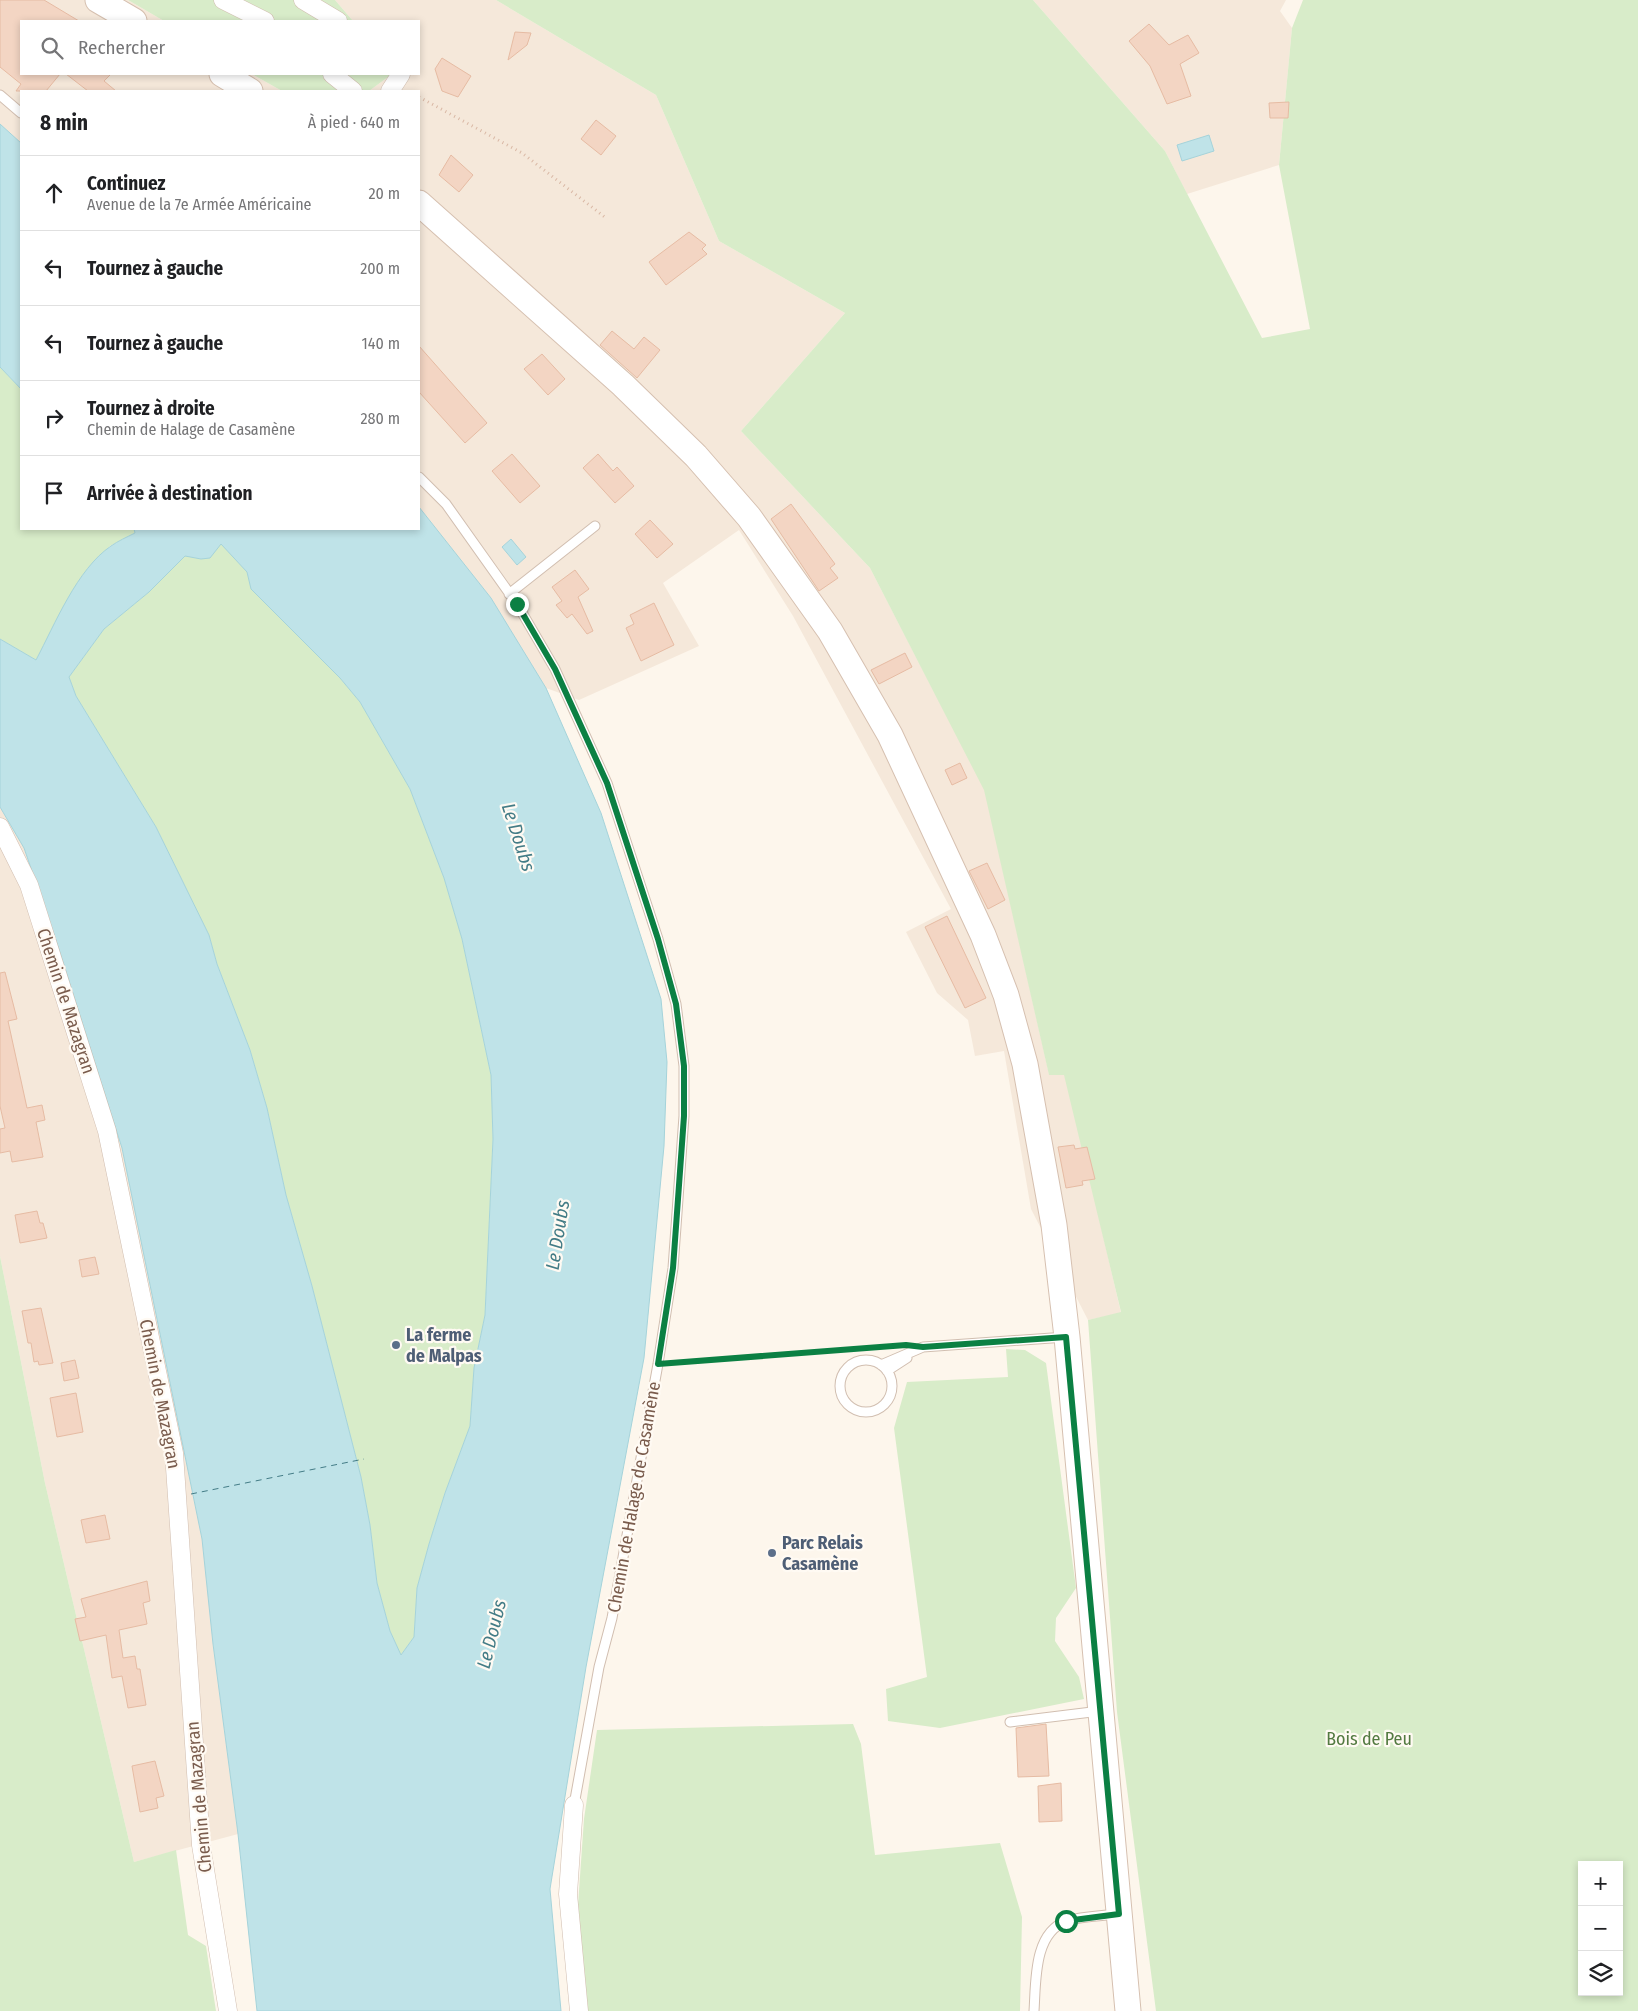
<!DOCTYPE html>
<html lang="fr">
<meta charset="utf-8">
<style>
body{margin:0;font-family:"Fira Sans Condensed",sans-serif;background:#f2f2f2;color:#202124}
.controls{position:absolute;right:15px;bottom:15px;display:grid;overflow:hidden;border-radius:0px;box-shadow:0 2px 8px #0003}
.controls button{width:45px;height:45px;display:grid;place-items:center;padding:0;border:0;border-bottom:1px solid #e0e0e0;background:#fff;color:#202124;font:25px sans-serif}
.stop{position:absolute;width:15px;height:15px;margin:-11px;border:4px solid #0b8043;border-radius:50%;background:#fff}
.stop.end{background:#0b8043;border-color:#fff;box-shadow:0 1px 5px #0008}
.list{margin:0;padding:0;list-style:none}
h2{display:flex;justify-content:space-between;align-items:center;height:65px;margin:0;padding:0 20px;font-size:21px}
h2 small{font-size:16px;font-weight:400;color:#757577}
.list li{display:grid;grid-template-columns:32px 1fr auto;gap:15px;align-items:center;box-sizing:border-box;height:75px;padding:0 20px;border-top:1px solid #e0e0e0}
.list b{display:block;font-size:19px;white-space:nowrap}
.list p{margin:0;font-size:16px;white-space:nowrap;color:#757577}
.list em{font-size:16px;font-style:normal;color:#757577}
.icon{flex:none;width:28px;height:28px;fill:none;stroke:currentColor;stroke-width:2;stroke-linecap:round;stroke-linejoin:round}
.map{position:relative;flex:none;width:1638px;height:2011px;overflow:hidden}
.search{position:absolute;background:#fff;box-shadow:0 2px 8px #0003;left:20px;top:20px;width:400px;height:55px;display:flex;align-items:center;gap:12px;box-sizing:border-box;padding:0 18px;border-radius:0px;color:#757577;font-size:19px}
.panel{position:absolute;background:#fff;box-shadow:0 2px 8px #0003;left:20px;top:90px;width:400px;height:440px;border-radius:0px}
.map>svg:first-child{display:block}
.residential{fill:#f5e8da}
.green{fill:#d8ecc9;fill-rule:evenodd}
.water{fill:#bfe3e8;stroke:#a5d3da;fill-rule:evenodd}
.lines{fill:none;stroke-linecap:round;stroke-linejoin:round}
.ferry{stroke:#437c86;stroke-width:1;stroke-dasharray:6 5;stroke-linecap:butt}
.building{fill:#f3d5c3;stroke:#e6bba3}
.lane-casing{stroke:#d1beb0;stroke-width:11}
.street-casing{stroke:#d1beb0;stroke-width:19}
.secondary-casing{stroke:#d6c0b0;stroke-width:27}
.path{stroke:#d9b8a5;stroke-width:3;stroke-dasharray:1 4;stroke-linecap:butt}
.lane{stroke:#fff;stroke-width:9}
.street{stroke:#fff;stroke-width:18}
.secondary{stroke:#fff;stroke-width:25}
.route{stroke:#0b8043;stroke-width:6}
.service-dot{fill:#5c6f8a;stroke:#fffaf3;stroke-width:2}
.labels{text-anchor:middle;stroke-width:4.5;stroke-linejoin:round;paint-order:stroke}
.street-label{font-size:18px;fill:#7a5c4d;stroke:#fffaf3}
.service-label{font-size:18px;font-weight:bold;fill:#4e5e75;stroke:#fffaf3;text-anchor:start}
.park-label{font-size:18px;fill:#537a41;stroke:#fffaf3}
.water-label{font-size:19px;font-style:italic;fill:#437c86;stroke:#fffaf3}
</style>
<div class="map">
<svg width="1638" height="2011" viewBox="0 0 1638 2011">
<rect width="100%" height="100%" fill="#fdf6ec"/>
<path class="residential" d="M0 0H128L164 21H21V74H252L282 91H21V143L0 124Z
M335 0H496L656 95 719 241 845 313 741 431 870 568 985 790 1049 1074 1065 1071 1121 1313 1088 1320 1031 1209 1004 1051 975 1056 968 1020 937 993 906 932 951 909 793 616 739 530 663 583 699 646 579 700 546 688 491 598 419 507V91H369L392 74H419V21H353Z
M1033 0H1286L1280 11 1292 28 1279 165 1187 194 1165 151Z
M0 807 24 848 59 949 122 1148 202 1539 213 1644 238 1834 134 1862 45 1483 0 1256Z"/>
<path class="green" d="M128 0H335L353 21H164Z
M496 0H1033L1165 151 1262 338 1310 329 1279 165 1292 28 1303 0H1638V2011H1156L1117 1712 1088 1320 1121 1312 1064 1075H1049L984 790 870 568 741 431 845 313 719 241 656 95ZM1582 1865H1619V1992H1582Z
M252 74H392L369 91H282Z
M0 367 21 389V529H134L135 533 110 546 64 607 36 660 0 639Z
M221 543 247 572 252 589 340 678 360 702 410 789 444 878 462 939 491 1075 493 1139 485 1315 474 1368 470 1426 445 1493 429 1544 417 1588 414 1637 401 1655 390 1631 377 1583 370 1525 361 1477 312 1286 286 1195 267 1108 250 1050 217 964 209 935 156 827 76 696 69 677 104 629 149 592 186 555 201 559Z
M0 1256 45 1483 134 1862 176 1850 188 1935 206 1946 216 2011H0Z
M1006 1349 1025 1350 1046 1363 1076 1588 1056 1618 1055 1641 1079 1677 1084 1699 940 1728 888 1721 886 1689 927 1677 894 1428 907 1382 1008 1377Z
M853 1724 861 1744 875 1855 1000 1843 1022 1917 1020 2011H587L584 1995 578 1905 584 1819 597 1730Z"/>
<path class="water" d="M0 124 21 143V389L0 367Z
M1209 135 1214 151 1182 161 1177 145Z
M419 507 491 598 546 688 601 813 661 999 667 1062 664 1146 644 1358 586 1667 550 1889 561 2011H257L238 1834 213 1644 202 1539 122 1148 59 949 24 848 0 807V639L36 660C55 624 77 569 111 546 118 541 127 537 135 533L134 529H419ZM221 544 247 572 251 589 340 678 360 702 410 789 444 878 462 939 491 1075 493 1139 485 1315 474 1368 470 1426 445 1493 429 1544 417 1588 414 1637 401 1655 390 1631 377 1583 370 1525 361 1477 312 1286 286 1195 267 1108 250 1050 217 964 209 935 156 827 76 696 69 677 104 629 149 592 185 556 201 559 210 558Z
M511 539 526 557 517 565 502 547Z"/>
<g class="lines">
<path class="ferry" d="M191 1494 364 1459"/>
</g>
<path class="building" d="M0 0H44L79 21H21V74H60L46 91H16L21 84 0 67Z
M1149 24 1169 45 1188 35 1199 53 1180 64 1191 96 1167 104 1150 66 1129 41Z
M515 32 531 33 527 45 508 60Z
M442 58 471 76 458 97 442 91 435 69Z
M66 74H111L104 81 116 91H88Z
M1289 102 1288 118H1270L1269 103Z
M596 120 616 136 601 155 581 139Z
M451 155 473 175 459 192 439 175Z
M689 232 706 245 702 249 707 254 666 285 649 262Z
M612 331 634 349 644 337 660 350 637 378 600 345Z
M419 346 487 423 465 443 419 392Z
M542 354 565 379 548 395 524 369Z
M512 454 540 486 520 503 492 471Z
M598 454 613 471 617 467 634 486 615 503 583 468Z
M791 504 835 564 830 568 838 578 819 591 771 519Z
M650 520 673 544 657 558 635 534Z
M575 570 589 589 578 597 593 631 587 634 572 614 567 618 556 605 562 601 552 587Z
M654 603 674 645 641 661 626 628 634 624 630 615Z
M905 653 912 667 879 684 871 670Z
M960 763 967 778 952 785 945 770Z
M987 863 1005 900 988 909 969 871Z
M947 916 986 998 965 1008 925 927Z
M5 972 17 1019 8 1021 27 1108 42 1105 45 1120 36 1122 43 1157 12 1162 10 1151 0 1153V1129L5 1128 0 1106V973Z
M1074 1145 1075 1149 1087 1147 1095 1179 1082 1181 1083 1185 1066 1188 1058 1147Z
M37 1211 40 1223H43L47 1238 20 1243 15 1215Z
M95 1257 99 1274 82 1277 79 1260Z
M41 1308 53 1363 39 1365 38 1361 34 1362 31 1343H28L22 1311Z
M75 1360 79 1378 64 1381 61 1363Z
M76 1393 83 1432 57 1437 50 1398Z
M105 1515 110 1539 86 1543 81 1520Z
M147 1581 150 1601 143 1603 147 1624 119 1630 123 1658 135 1656 137 1669H140L146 1705 128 1708 122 1676 112 1678 106 1635 80 1641 75 1619 86 1617 81 1599Z
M1046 1724 1049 1776 1018 1777 1016 1728Z
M155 1761 164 1796 156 1798 158 1808 140 1812 132 1766Z
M1061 1783 1062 1821 1039 1822 1038 1786Z"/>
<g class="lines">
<g class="lane-casing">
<path id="lane" d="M0 95 21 113
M419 477 446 504 517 604 555 669 607 783 658 939 676 1004 684 1066V1116L673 1268 658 1364 612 1618 599 1667 574 1805
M509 594 595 526
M840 1386a26 26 0 1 1 52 0a26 26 0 1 1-52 0Z
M881 1365 923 1347 1066 1337
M887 1371 907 1358
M1010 1722 1100 1711
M1034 2011C1036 1983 1033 1932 1067 1921 1082 1916 1101 1916 1117 1914"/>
</g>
<g class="street-casing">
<path id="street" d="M223 0 265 21
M303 0 338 21
M332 74 353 91
M390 91 401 74
M0 827 29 885 107 1131 174 1453 201 1845 228 2011
M574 1805 568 1894 579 2011"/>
</g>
<g class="secondary-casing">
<path id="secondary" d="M98 0 134 21
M222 74 250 91
M419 203 623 385 696 456 749 517 830 631 890 735 983 935 1006 995 1025 1064 1054 1225 1067 1337 1128 2011"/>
</g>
<path class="path" d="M419 97 522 153 606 218
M671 1363 887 1347"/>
<use href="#lane" class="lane"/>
<use href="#street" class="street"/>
<use href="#secondary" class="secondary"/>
</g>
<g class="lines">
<path class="route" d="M517 604 555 669 607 783 658 939 676 1004 684 1066V1116L673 1268 658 1364 906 1345 923 1347 1066 1337 1119 1914 1066 1921"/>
</g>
<g class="service-dot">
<circle cx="396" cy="1345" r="5"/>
<circle cx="772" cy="1553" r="5"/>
</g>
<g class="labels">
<g class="street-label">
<text transform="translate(66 1001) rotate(72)" y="6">Chemin de Mazagran</text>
<text transform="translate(160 1394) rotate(79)" y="6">Chemin de Mazagran</text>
<text transform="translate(634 1497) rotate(-80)" y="6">Chemin de Halage de Casamène</text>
<text transform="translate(199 1797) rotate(-95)" y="6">Chemin de Mazagran</text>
</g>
<g class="service-label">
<text x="406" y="1341">La ferme<tspan x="406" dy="21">de Malpas</tspan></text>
<text x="782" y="1549">Parc Relais<tspan x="782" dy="21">Casamène</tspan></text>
</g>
<g class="park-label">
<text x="1369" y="1745">Bois de Peu</text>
</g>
<g class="water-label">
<text transform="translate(519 837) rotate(72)" y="7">Le Doubs</text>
<text transform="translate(557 1235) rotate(-81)" y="7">Le Doubs</text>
<text transform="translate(491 1634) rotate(-76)" y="7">Le Doubs</text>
</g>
</g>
</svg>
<div class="controls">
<button>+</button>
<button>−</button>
<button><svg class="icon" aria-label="layers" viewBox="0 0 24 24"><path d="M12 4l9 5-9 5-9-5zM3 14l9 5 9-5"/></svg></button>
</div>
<div class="stop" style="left:1066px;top:1921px"></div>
<div class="stop end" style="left:517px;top:604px"></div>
<div class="search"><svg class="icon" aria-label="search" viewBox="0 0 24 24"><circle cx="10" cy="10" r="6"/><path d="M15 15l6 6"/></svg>Rechercher</div>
<section class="panel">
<h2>8 min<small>À pied · 640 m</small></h2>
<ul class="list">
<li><svg class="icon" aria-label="ahead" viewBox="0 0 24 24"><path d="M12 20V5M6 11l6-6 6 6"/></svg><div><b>Continuez</b><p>Avenue de la 7e Armée Américaine</p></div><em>20 m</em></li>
<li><svg class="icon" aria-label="left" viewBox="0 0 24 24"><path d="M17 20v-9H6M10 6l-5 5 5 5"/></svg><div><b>Tournez à gauche</b></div><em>200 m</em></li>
<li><svg class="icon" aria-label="left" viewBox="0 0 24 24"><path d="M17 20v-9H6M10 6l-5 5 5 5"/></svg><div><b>Tournez à gauche</b></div><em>140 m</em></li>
<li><svg class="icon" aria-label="right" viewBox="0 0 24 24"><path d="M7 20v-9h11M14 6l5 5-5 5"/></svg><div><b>Tournez à droite</b><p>Chemin de Halage de Casamène</p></div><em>280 m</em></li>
<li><svg class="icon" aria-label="arrive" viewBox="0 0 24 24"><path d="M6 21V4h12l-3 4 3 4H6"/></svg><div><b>Arrivée à destination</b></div></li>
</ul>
</section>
</div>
